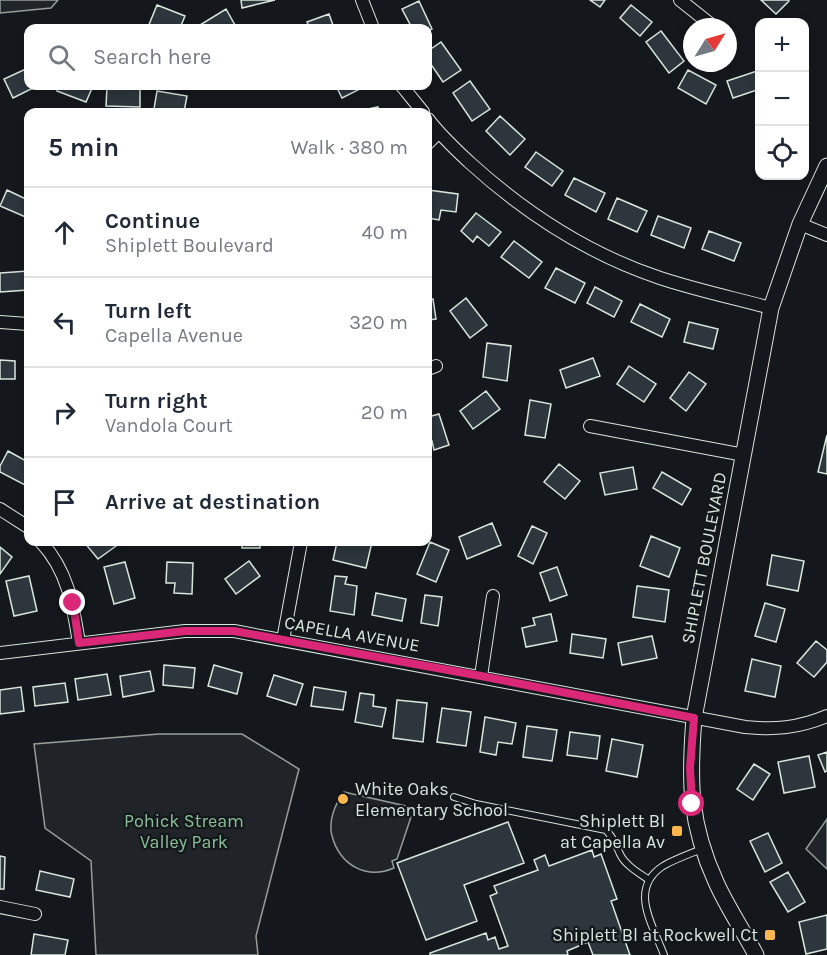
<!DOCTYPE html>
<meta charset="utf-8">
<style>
body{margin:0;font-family:Karla,sans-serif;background:#f2f2f3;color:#1f2937}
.controls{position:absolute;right:18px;top:18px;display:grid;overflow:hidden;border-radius:12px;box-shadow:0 3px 9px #0003}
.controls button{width:54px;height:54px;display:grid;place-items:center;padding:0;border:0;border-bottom:2px solid #e0e1e3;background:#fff;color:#1f2937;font:30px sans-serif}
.compass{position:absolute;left:683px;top:18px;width:54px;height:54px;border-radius:50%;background:#fff;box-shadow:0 3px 9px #0003;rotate:53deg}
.stop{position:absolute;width:18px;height:18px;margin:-14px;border:4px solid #db2777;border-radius:50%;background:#fff}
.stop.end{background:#db2777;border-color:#fff;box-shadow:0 2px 6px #0008}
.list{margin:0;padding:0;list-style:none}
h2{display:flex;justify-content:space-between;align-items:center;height:78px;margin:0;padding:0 24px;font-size:26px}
h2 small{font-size:20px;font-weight:400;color:#747a83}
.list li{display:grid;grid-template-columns:39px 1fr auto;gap:18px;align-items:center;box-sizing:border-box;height:90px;padding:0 24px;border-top:2px solid #e0e1e3}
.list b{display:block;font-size:22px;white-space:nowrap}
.list p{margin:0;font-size:20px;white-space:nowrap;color:#747a83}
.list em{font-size:20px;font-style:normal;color:#747a83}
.icon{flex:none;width:33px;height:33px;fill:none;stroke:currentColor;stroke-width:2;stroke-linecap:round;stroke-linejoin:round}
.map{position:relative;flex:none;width:827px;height:955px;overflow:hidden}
.search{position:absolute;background:#fff;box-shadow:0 3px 9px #0003;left:24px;top:24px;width:408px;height:66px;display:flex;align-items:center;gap:15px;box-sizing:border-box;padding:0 21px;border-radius:12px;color:#747a83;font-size:22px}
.panel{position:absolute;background:#fff;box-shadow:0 3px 9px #0003;left:24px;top:108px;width:408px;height:438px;border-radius:12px}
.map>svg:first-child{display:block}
.green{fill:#202428;stroke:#939e99;stroke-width:1.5}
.building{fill:#2c363c;stroke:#d8e6dc;stroke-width:1.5}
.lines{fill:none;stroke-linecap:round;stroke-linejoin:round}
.service-casing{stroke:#d8e6dc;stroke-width:8}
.minor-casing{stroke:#d8e6dc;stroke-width:14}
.tertiary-casing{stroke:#d8e6dc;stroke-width:17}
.service{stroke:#14181c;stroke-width:6}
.minor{stroke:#14181c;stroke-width:12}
.tertiary{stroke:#14181c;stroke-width:15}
.route{stroke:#db2777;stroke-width:8}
.poi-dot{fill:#ffb74d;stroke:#14181c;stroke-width:2}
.labels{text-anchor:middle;stroke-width:4.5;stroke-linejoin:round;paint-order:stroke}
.street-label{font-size:18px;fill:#d8e6dc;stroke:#14181c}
.poi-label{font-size:18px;fill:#d8e6dc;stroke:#14181c;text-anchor:end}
.park-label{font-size:18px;fill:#8ac095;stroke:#14181c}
</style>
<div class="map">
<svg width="827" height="955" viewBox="0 0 827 955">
<rect width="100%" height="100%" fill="#14181c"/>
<path class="green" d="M0 0H58L51 8 0 13Z
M159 734H242L299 769 256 936 258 955H96L91 861 45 828 34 744Z
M344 792 406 806 411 817 397 859 392 861 394 868C366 880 340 865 332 836 328 821 335 804 344 792Z
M827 819V869L806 849Z"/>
<path class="building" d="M241 0H275L242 8Z
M590 0H605L600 7Z
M761 0H788L789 1 776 14Z
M419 1 432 29 428 31V28H412L402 9Z
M157 5 185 16 180 28 148 27Z
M631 5 652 22 640 36 620 18Z
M226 9 235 25 231 28H202L200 25Z
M329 14 334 28H310L307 22Z
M661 31 684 61 669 73 646 42Z
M441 42 461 70 443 82 428 60V51Z
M28 68V86H37L13 98 4 79Z
M688 70 716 85 706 104 678 88Z
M760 70V89L733 98 727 81Z
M470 81 490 109 472 121 453 93Z
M59 86H93L86 102 57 91Z
M336 86H361L362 88 342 98Z
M107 87 140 89V107L106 106Z
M157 91 187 96 184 112 154 109Z
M378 107 379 112H358V111Z
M500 116 525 139 510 155 486 131Z
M536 152 563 171 552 186 525 167Z
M574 178 605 193 596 212 565 195Z
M7 190 28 200V218L0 206Z
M428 190 458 194 456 212 441 210 439 220 428 218Z
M617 198 647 211 637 232 608 219Z
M476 213 501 232 489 246 477 236 473 242 461 231Z
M658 216 691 228 684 248 651 235Z
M709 231 741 243 734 261 702 249Z
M514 241 542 262 529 278 501 257Z
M556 268 585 283 575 303 545 288Z
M28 271V290L0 292V273Z
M595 287 622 301 614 317 587 303Z
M466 298 487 325 470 338 450 311Z
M433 299 436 319 428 320V300Z
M640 304 670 319 662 337 631 322Z
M689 322 718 329 713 349 684 342Z
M487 343 511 346 507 381 483 377Z
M593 358 600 376 566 388 560 370Z
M0 360 15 361V379H0Z
M629 366 656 384 644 402 617 384Z
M689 372 706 384 686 411 670 398Z
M486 391 500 409 473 429 460 411Z
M530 400 551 404 545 438 525 435Z
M439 414 449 445 434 450 432 441 428 442V417Z
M827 435V474L818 472Z
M8 451 28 462V478L25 485 0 472V466Z
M559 464 580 481 565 499 544 482Z
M633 467 637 489 605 495 600 473Z
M662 472 691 489 682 505 653 488Z
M492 523 501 545 467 559 459 537Z
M532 526 547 533 533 564 518 556Z
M651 536 680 548 669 577 640 566Z
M84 542H112L116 546 98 559Z
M242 542H260V548H242Z
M337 542H372L366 568 333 560Z
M430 542 449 550 436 582 417 574Z
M0 547 12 557 0 574Z
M772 555 804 561 798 591 767 585Z
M249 561 260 576 236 594 225 579Z
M125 562 135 598 114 604 104 567Z
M167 562 193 563 192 594 174 593 175 583H166Z
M557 567 567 595 550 601 540 573Z
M29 576 37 611 14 616 6 581Z
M335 576 347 577 345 584 357 586 354 615 330 611Z
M637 586 669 590 665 622 633 617Z
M376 593 406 599 402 621 372 615Z
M425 595 442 597 438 626 421 623Z
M765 603 785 609 776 642 755 636Z
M551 614 557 641 526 647 522 628 535 625 533 618Z
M572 634 606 639 603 658 570 653Z
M652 636 657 658 622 665 618 643Z
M816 641 827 650V662L814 677 797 663Z
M752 659 781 666 775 697 745 691Z
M164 665 195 668 193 688 163 685Z
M214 665 242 673 237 694 208 686Z
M150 671 154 691 123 697 120 676Z
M107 674 111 695 78 700 75 679Z
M274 675 303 684 296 705 267 696Z
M65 683 68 702 35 706 33 687Z
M21 687 24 711 0 714V690Z
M314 687 346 692 343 710 311 706Z
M360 693 374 695 373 706 386 708 382 727 355 722Z
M397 700 427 703 423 742 393 738Z
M442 708 471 712 466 746 437 742Z
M485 717 516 723 512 744 498 742 496 755 480 752Z
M527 726 557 730 552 761 523 757Z
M570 732 600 736 597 759 567 755Z
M612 739 643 745 637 777 606 771Z
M827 752V771L825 772 818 755Z
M809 756 815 787 784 793 778 762Z
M754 764 770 774 753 800 737 789Z
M508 822 524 863 464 885 477 921 426 940 397 863Z
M768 833 782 863 765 872 750 841Z
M592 850 594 857 601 854 617 899 611 901 630 955H593L588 942 567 951 568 955H430V953L486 933 488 940 495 937 499 949 508 946 490 896 497 893 494 886 538 870 534 860 545 855 549 866Z
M0 856 5 857 4 889H0Z
M40 871 74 879 70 897 36 890Z
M788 872 805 902 788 912 770 882Z
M827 915V949L806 954 799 922Z
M34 934 68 940 65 955H31Z"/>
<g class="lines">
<g class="service-casing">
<path id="service" d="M454 797 476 804 606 830C614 839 615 843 620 854 625 865 639 873 649 880
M664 955C653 925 628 889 663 866 675 859 689 854 702 849"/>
</g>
<g class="minor-casing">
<path id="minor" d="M362 0 373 28
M680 0 714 27
M402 86 423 112
M428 119C440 135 454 148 469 162 525 213 588 254 660 278 696 290 734 298 771 308
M428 143 438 133
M800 224 827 235
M0 322 28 324
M428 369 436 366
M590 426 744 455
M0 509 28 527
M41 542C68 571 73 605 79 643
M283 640 301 542
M0 653 185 631H234L745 727C774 730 799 728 827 716
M481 676 493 596
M0 907 35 914"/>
</g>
<g class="tertiary-casing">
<path id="tertiary" d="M756 955C743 930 727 907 716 882 689 823 689 781 694 718L771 308 800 224 827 166"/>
</g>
<use href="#service" class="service"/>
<use href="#minor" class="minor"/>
<use href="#tertiary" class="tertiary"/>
</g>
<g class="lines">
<path class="route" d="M73 603 79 643 185 631H234L481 676 694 718 690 768 692 804"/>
</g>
<g class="poi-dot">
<circle cx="343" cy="799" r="6"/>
<rect x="671" y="825" width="12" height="12" rx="3"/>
<rect x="764" y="929" width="12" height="12" rx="3"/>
</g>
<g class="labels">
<g class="street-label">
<text transform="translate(704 558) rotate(-79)" y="6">SHIPLETT BOULEVARD</text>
<text transform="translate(352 634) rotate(10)" y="6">CAPELLA AVENUE</text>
</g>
<g class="poi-label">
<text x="355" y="795" text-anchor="start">White Oaks<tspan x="355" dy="21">Elementary School</tspan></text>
<text x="665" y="827">Shiplett Bl<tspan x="665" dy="21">at Capella Av</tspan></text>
<text x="758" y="941">Shiplett Bl at Rockwell Ct</text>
</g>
<g class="park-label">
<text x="184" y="827">Pohick Stream<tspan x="184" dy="21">Valley Park</tspan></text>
</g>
</g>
</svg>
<div class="controls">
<button>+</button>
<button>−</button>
<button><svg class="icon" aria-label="locate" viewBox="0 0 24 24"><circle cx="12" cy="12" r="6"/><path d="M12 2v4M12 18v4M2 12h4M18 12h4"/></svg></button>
</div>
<svg class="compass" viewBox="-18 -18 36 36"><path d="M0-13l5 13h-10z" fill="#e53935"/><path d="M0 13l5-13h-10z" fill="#747a83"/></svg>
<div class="stop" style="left:692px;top:804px"></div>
<div class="stop end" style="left:73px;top:603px"></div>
<div class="search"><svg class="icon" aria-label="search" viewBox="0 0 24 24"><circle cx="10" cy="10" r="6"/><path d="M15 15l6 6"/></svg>Search here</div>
<section class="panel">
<h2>5 min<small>Walk · 380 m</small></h2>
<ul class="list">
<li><svg class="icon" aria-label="ahead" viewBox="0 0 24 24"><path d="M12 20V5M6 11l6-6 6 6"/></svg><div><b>Continue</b><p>Shiplett Boulevard</p></div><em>40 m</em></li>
<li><svg class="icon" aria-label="left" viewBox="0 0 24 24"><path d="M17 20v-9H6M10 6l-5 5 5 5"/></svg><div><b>Turn left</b><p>Capella Avenue</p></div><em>320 m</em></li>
<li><svg class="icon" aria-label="right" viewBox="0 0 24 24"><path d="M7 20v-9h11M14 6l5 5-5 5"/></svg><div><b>Turn right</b><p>Vandola Court</p></div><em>20 m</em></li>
<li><svg class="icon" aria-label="arrive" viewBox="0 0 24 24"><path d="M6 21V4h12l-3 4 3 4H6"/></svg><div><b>Arrive at destination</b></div></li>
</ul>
</section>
</div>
